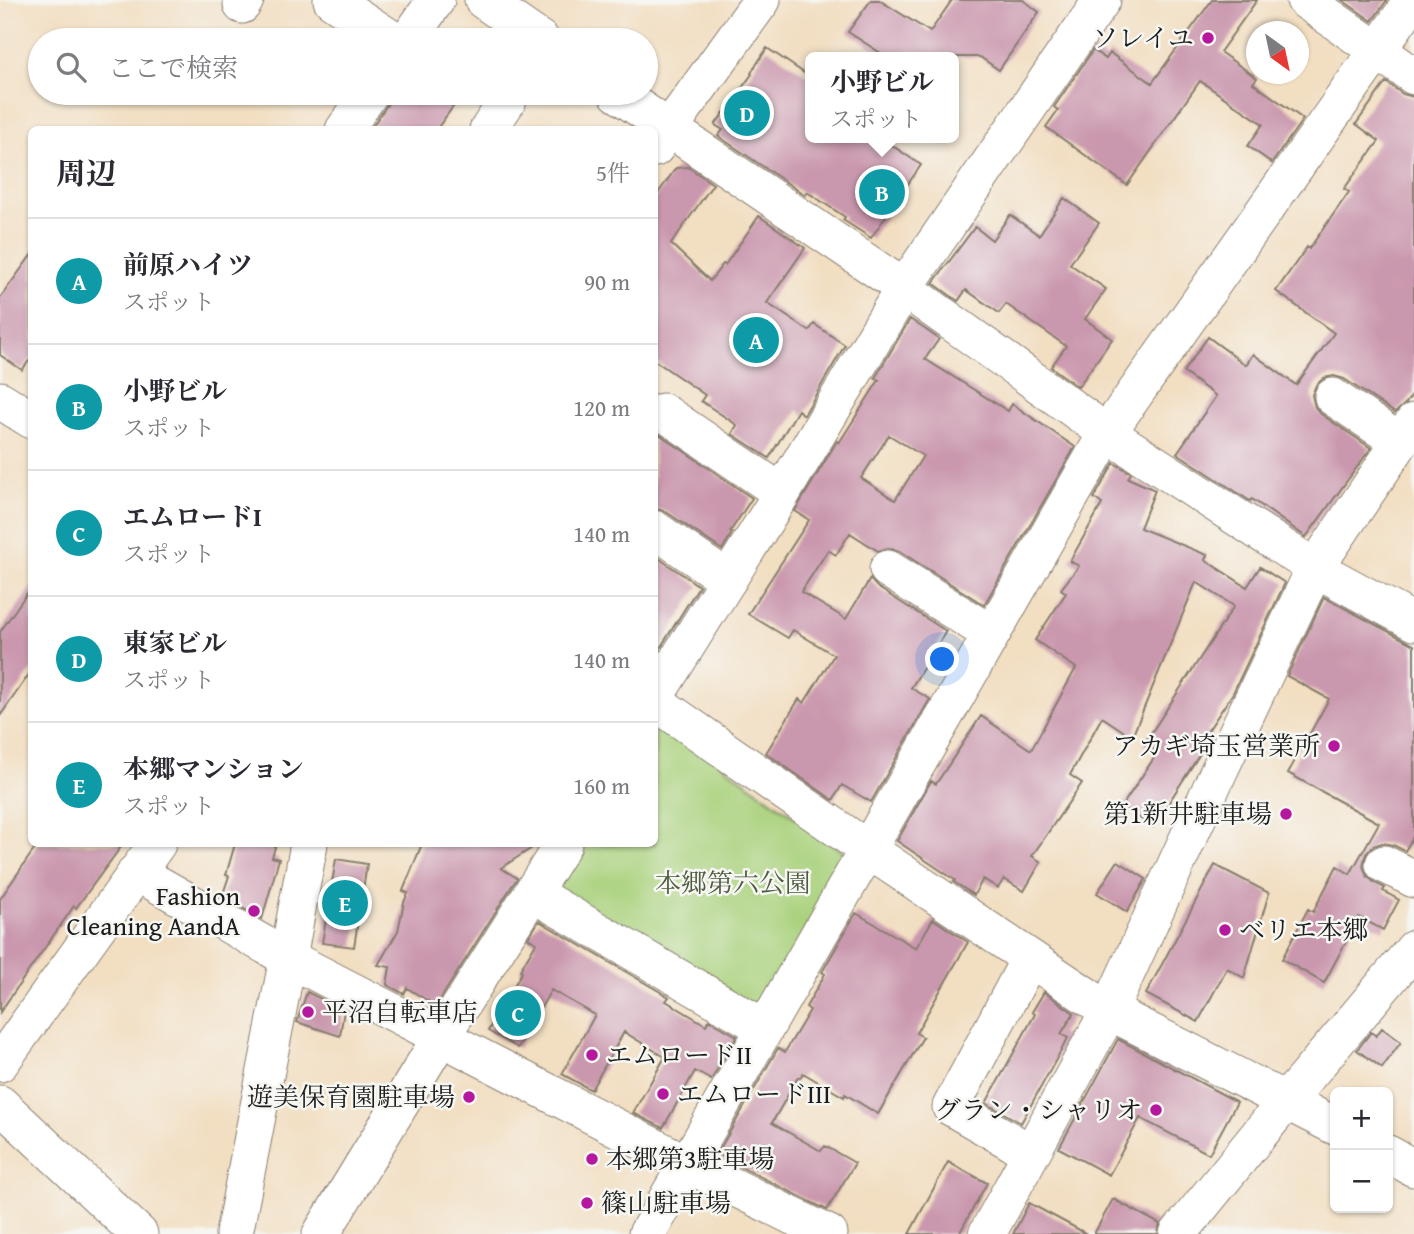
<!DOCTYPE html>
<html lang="ja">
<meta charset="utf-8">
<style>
body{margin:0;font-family:"Gentium Book Plus","Noto Serif JP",serif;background:#f7f7f7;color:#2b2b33}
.controls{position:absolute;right:21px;bottom:21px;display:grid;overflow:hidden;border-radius:10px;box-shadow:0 2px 5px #0004}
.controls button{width:63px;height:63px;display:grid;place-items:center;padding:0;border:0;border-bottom:2px solid #e1e1e2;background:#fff;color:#2b2b33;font:35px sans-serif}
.compass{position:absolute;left:1246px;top:21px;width:63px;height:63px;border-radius:50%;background:#fff;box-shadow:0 2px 5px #0004;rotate:147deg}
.you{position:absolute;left:943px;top:660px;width:24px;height:24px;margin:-18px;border:5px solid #fff;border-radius:50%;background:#1a73e8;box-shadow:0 0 0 10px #1a73e833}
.badge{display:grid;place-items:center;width:46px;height:46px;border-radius:50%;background:#b5179e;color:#fff;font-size:23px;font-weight:700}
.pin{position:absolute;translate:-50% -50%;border:4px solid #fff;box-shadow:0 2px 7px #0006}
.popup{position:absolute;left:805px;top:52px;width:154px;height:91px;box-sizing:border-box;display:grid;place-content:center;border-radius:10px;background:#fff;filter:drop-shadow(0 2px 5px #0005);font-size:23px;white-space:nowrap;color:#7c7c81}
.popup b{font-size:26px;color:#2b2b33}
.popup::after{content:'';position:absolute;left:50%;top:100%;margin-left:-14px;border:14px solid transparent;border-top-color:#fff}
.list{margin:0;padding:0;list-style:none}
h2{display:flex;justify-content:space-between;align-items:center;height:91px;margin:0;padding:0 28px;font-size:30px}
h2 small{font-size:23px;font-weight:400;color:#7c7c81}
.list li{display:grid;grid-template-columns:46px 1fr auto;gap:21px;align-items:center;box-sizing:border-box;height:126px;padding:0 28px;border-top:2px solid #e1e1e2}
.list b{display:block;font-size:26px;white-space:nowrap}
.list p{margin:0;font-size:23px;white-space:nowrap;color:#7c7c81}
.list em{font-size:23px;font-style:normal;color:#7c7c81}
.icon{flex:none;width:38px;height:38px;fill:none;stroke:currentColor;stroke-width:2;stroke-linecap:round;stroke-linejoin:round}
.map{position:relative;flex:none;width:1414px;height:1234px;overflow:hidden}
.search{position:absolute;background:#fff;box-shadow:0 2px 5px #0004;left:28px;top:28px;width:630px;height:77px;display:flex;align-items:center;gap:18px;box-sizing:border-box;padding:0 24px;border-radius:38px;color:#7c7c81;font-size:26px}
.panel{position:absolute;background:#fff;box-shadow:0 2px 5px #0004;left:28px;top:126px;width:630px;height:721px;border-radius:10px}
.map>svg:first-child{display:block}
.green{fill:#a9d17c;stroke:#62764c;stroke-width:2}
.building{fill:#ca98ae;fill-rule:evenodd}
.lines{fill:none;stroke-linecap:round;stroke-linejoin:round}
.minor-casing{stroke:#877d6e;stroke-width:39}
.minor{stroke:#fff;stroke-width:37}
.poi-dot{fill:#b5179e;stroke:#f6f6f2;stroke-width:2.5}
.labels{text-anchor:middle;stroke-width:5;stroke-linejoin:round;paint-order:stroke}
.poi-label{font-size:26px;fill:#1c1c1c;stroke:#f6f6f2;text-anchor:end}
.park-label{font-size:26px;fill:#4d5b3e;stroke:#f6f6f2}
</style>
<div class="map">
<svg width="1414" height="1234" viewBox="0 0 1414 1234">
<rect width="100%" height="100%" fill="#f6f6f2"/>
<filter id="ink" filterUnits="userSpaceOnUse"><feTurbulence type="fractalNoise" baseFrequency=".0143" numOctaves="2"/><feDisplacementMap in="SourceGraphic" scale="14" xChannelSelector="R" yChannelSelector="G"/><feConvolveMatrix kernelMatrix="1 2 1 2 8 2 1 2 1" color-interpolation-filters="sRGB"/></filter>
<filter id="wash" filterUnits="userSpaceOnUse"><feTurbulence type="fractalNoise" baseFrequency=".00686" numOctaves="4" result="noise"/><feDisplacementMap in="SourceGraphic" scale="28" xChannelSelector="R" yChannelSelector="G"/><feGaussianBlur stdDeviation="1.57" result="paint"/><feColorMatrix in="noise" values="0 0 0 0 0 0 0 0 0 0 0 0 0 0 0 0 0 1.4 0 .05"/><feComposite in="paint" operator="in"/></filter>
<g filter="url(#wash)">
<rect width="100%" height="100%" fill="#f2dec1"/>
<path class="green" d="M655 717 849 856 759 1014 548 888 576 844H654Z"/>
<g id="blocks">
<path class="building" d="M871 0H879L930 32 952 0H1023L1039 12 999 70 980 57H887L848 32Z
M1212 0H1257L1220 52 1257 78 1253 83 1303 119 1272 163 1248 146 1263 124 1200 81 1127 185 1046 127 1058 110 1054 107 1093 50 1106 59 1110 53 1152 83Z
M1342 0H1387L1372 21Z
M767 48 810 77V138H881L921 165 871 238 843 220 845 217 807 192 805 195 718 136 723 130 715 125 752 74 751 73Z
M1386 82 1403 94 1414 97V392L1406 403 1395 413 1344 379 1334 376 1324 378 1316 385 1312 395 1315 407 1321 414 1371 448 1306 537 1252 499 1250 501 1177 453 1216 396 1183 372 1208 337 1246 365 1253 354 1296 385 1334 333 1276 291 1307 247 1309 249 1349 192 1344 189 1379 141 1356 124Z
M393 93H463L436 130H370L387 105Z
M688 167 713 184 671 244 710 281 723 264 725 265 759 216 805 248 767 303 809 331 814 324 845 345 804 415 798 410 769 458 732 434 737 425 701 401 705 395 654 360V199L676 168Z
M1064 198 1099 223 1070 264 1106 289 1085 319 1112 339 1078 387 1051 367 1066 346 1006 304 999 313 966 290 958 301 933 283 975 227 992 240 1010 215 1039 235Z
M32 254V357L22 370 0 355V298Z
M910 319 939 339 925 359 1008 411 1012 404 1075 447 984 605 899 551 888 548 878 551 850 533 836 555 828 550 801 592 846 619 870 579 877 587 946 631 911 688 930 699 871 802 842 785 833 800 766 753 799 699 804 703 834 655 793 630 788 638 748 614 809 520 795 511 837 441 839 443 879 380 875 378ZM889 435 923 456 895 500 861 478Z
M659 434 752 498 730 532 732 533 722 550 666 512 654 508V441Z
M1114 463 1131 473 1128 478 1155 490 1140 528 1207 555 1205 560 1247 587 1260 567 1285 583 1233 693 1207 732 1212 735 1153 827 1122 806 1158 752 1144 744 1234 606 1196 582 1132 737 1102 717 1070 775 1082 783 1032 856 1041 862 1024 891 1004 879 998 888 983 879 974 895 954 882 955 880 897 841 931 781 936 784 981 716 1031 750 1076 668 1035 640 1066 593 1061 589 1079 566 1070 561 1102 504 1094 498Z
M654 555 699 586 654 658Z
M32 586V670L0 716V632Z
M1324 597 1414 645V835L1405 851 1393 845 1382 843 1373 846 1366 854 1363 866 1367 876 1375 883 1385 888 1383 891 1399 900 1383 930 1359 917 1324 983 1282 959 1308 909 1313 912 1337 866 1350 874 1379 823 1288 773 1329 699 1287 676Z
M38 844H123L76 908 74 906 0 1012V899Z
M235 844H276L272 857 279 859 262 919 222 897 229 876 226 875Z
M422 844H538L501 868 517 878 436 1006 407 988 404 994 387 985 390 967 378 965 398 931 404 902 408 893 403 891Z
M336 859 367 864 354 947 322 943Z
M1118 861 1146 879 1127 912 1097 893Z
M1215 865 1269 893 1244 978 1227 968 1198 1022 1146 994Z
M856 913 916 948 933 919 968 942 916 1033 923 1037 878 1114 845 1094 844 1097 803 1073 800 1078 798 1077 772 1123 821 1151 825 1146 855 1163 827 1210 737 1165 717 1154 778 1048 785 1052 810 1010 806 1007 825 974 822 972Z
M539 921 669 997 666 1001 706 1025 709 1020 737 1036 711 1080 695 1071 663 1128 633 1113 665 1057 624 1032 591 1090 562 1074 595 1015 551 990 518 1048 488 1031 522 972 520 970 536 943 528 938Z
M307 992 344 1010 340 1036 297 1022Z
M1044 992 1074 1013 1061 1034 1068 1038 1021 1123 986 1103 1035 1014 1032 1012Z
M1382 1028 1401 1042 1382 1068 1357 1050 1371 1032 1376 1036Z
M1118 1039 1237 1102 1209 1154 1140 1118 1109 1175 1059 1148Z
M948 1162 987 1183 959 1234H909Z
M1113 1199 1160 1224 1158 1234H1094Z
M1029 1203 1087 1234H1013Z"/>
</g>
</g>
<g filter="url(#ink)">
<use href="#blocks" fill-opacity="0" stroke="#877d6e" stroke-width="2"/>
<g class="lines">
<g class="minor-casing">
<path id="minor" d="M332 0 393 40
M483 0 541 40
M1305 0 1414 76
M242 5 245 0
M408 40 436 0
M617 93 904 288 1107 433 1315 568 1414 622
M344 130 370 93
M488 130 508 100
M655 148 762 0
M1333 397 1400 442
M0 400 32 420
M663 412 782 493
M654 529 728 580
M888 569 991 634
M654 698 782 493 904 288 1102 0
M654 701 867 849 1109 1011 1335 1126
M1384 864 1414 879
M136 872 288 958 687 1164 829 1234
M532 893 765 1028
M1030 958 951 1107 1031 1153
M0 1063 157 844
M0 1104 139 1234
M1388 1154 1414 1168
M234 1234 288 958 309 844
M321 1234 441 1037 563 844
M647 1234 1107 433 1413 0
M987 1234 1109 1011 1218 773 1315 568 1414 422
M1178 1234 1287 1100 1414 949"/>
</g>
<use href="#minor" class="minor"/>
</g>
</g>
<g class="poi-dot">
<circle cx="1208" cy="38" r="7"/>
<circle cx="1334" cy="746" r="7"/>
<circle cx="1286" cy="814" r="7"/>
<circle cx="254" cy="911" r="7"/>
<circle cx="1225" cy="930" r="7"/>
<circle cx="308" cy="1012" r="7"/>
<circle cx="592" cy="1055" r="7"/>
<circle cx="663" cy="1094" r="7"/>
<circle cx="469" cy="1097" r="7"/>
<circle cx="1156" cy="1110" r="7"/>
<circle cx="592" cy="1159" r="7"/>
<circle cx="587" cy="1203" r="7"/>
</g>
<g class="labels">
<g class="poi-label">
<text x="1194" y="47">ソレイユ</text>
<text x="1320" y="755">アカギ埼玉営業所</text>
<text x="1272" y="823">第1新井駐車場</text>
<text x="240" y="905">Fashion<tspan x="240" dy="30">Cleaning AandA</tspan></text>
<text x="1239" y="939" text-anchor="start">ベリエ本郷</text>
<text x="322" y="1021" text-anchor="start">平沼自転車店</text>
<text x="606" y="1064" text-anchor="start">エムロードⅡ</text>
<text x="677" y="1103" text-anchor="start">エムロードⅢ</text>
<text x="455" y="1106">遊美保育園駐車場</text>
<text x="1142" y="1119">グラン・シャリオ</text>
<text x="606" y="1168" text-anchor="start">本郷第3駐車場</text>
<text x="601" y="1212" text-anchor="start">篠山駐車場</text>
</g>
<g class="park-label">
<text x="733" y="892">本郷第六公園</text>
</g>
</g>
</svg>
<div class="controls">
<button>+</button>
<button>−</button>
</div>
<svg class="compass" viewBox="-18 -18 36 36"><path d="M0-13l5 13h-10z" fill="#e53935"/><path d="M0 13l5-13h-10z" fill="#7c7c81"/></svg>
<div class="you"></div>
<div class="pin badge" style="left:756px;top:340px;background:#0f9aa8">A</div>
<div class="pin badge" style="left:882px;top:192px;background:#0f9aa8">B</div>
<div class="popup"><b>小野ビル</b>スポット</div>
<div class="pin badge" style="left:518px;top:1013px;background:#0f9aa8">C</div>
<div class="pin badge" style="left:747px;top:113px;background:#0f9aa8">D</div>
<div class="pin badge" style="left:345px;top:903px;background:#0f9aa8">E</div>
<div class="search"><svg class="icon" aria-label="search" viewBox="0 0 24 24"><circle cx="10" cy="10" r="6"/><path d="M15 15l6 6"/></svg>ここで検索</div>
<section class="panel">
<h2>周辺<small>5件</small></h2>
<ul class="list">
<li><span class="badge" style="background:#0f9aa8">A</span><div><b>前原ハイツ</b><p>スポット</p></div><em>90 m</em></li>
<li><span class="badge" style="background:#0f9aa8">B</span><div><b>小野ビル</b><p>スポット</p></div><em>120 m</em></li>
<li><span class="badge" style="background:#0f9aa8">C</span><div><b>エムロードⅠ</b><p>スポット</p></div><em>140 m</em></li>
<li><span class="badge" style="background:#0f9aa8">D</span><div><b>東家ビル</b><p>スポット</p></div><em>140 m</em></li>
<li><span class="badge" style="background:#0f9aa8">E</span><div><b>本郷マンション</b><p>スポット</p></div><em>160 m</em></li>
</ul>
</section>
</div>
